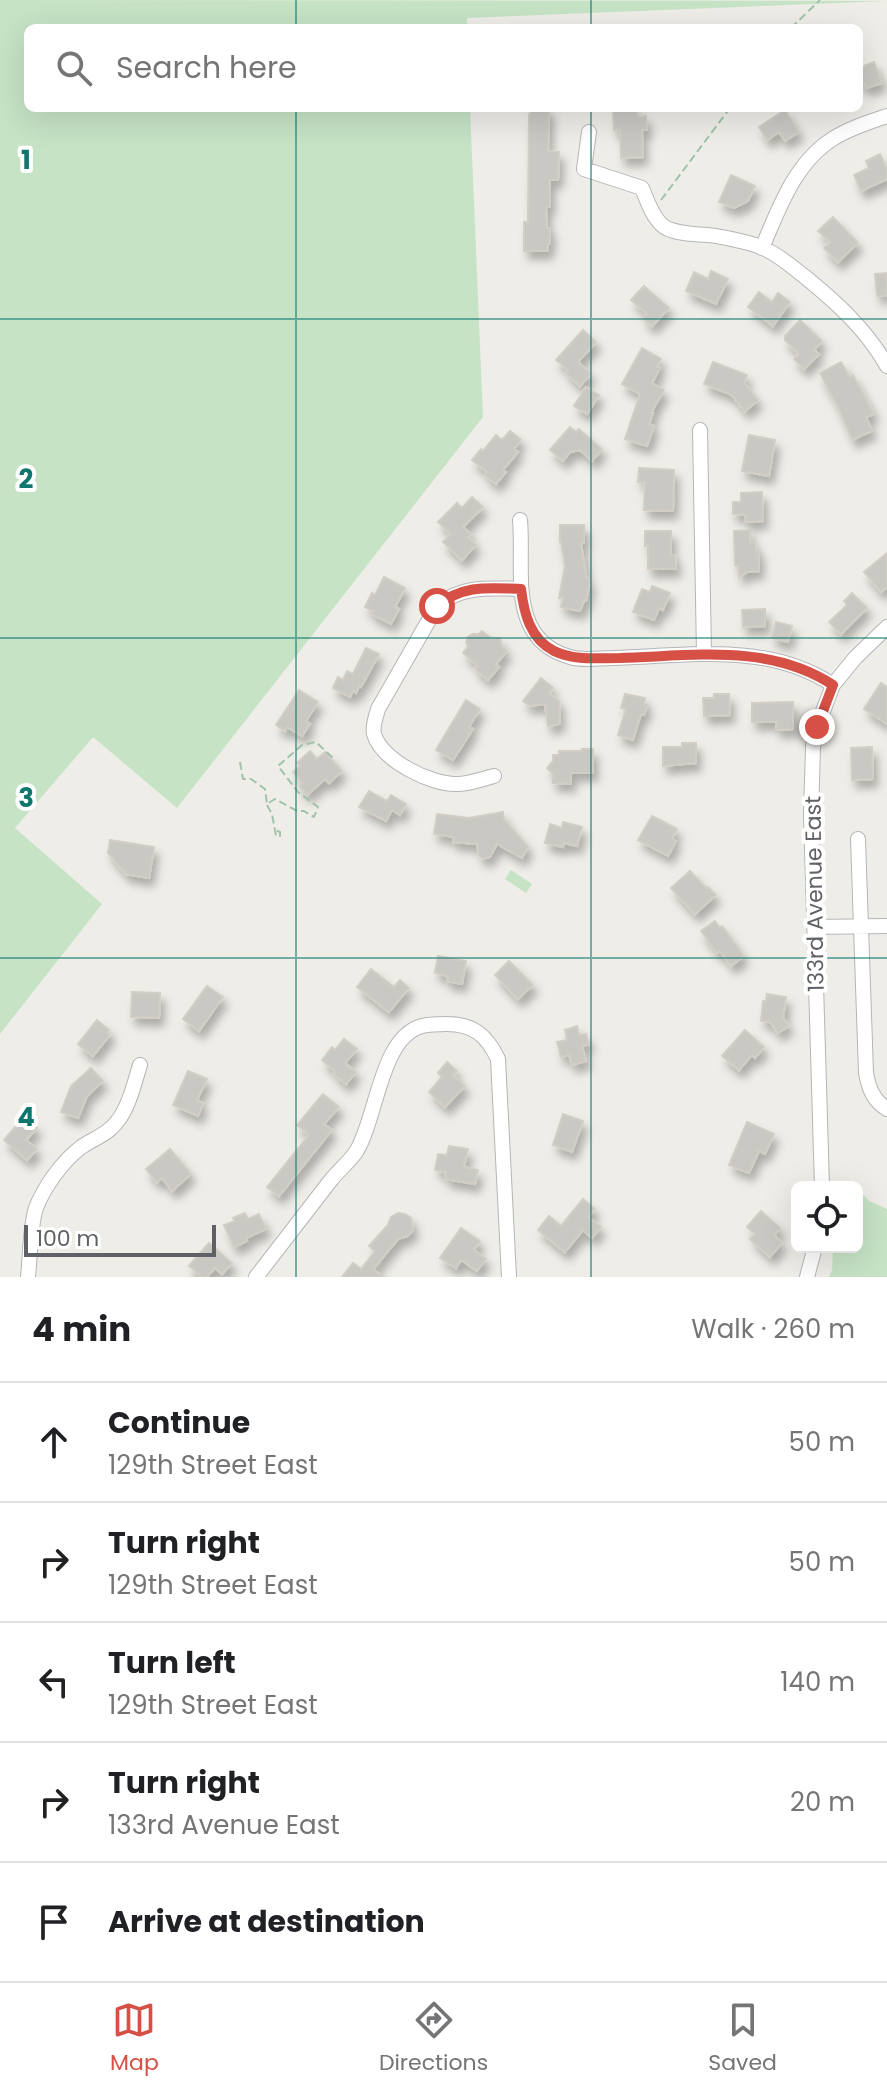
<!DOCTYPE html>
<meta charset="utf-8">
<style>
body{margin:0;font-family:Poppins,sans-serif;background:#f6f6f6;color:#202124}
.controls{position:absolute;right:24px;bottom:24px;display:grid;overflow:hidden;border-radius:12px;box-shadow:0 8px 32px #0002}
.controls button{width:72px;height:72px;display:grid;place-items:center;padding:0;border:0;border-bottom:2px solid #e0e0e0;background:#fff;color:#202124;font:40px sans-serif}
.scale{position:absolute;left:24px;bottom:20px;width:192px;box-sizing:border-box;padding-left:8px;border:4px solid #5e6165;border-top:0;font-size:22px;line-height:28px;white-space:nowrap;color:#5e6165;-webkit-text-stroke:6px #fff;paint-order:stroke}
.stop{position:absolute;width:24px;height:24px;margin:-18px;border:6px solid #d65045;border-radius:50%;background:#fff}
.stop.end{background:#d65045;border-color:#fff;box-shadow:0 2px 8px #0008}
.list{margin:0;padding:0;list-style:none}
h2{display:flex;justify-content:space-between;align-items:center;height:104px;margin:0;padding:0 32px;font-size:34px}
h2 small{font-size:26px;font-weight:400;color:#757577}
.list li{display:grid;grid-template-columns:52px 1fr auto;gap:24px;align-items:center;box-sizing:border-box;height:120px;padding:0 32px;border-top:2px solid #e0e0e0}
.list b{display:block;font-size:30px;white-space:nowrap}
.list p{margin:0;font-size:26px;white-space:nowrap;color:#757577}
.list em{font-size:26px;font-style:normal;color:#757577}
.icon{flex:none;width:44px;height:44px;fill:none;stroke:currentColor;stroke-width:2;stroke-linecap:round;stroke-linejoin:round}
.map{position:relative;flex:none;width:887px;height:1277px;overflow:hidden}
.search{position:absolute;background:#fff;box-shadow:0 8px 32px #0002;left:24px;right:24px;top:24px;height:88px;display:flex;align-items:center;gap:20px;box-sizing:border-box;padding:0 28px;border-radius:12px;color:#757577;font-size:30px}
.sheet{height:704px;background:#fff}
nav{display:flex;justify-content:space-around;align-items:center;box-sizing:border-box;height:112px;border-top:2px solid #e0e0e0;background:#fff;font-size:22px;color:#757577}
nav a{display:grid;justify-items:center;gap:4px}
nav .on{color:#d65045}
.map>svg:first-child{display:block}
.green{fill:#c6e3c6}
.building{fill:#cac8c3;stroke:#d3cec5;stroke-width:2;filter:url(#shadow)}
.lines{fill:none;stroke-linecap:round;stroke-linejoin:round}
.street-casing{stroke:#b3b6b9;stroke-width:16}
.path{stroke:#a0c3aa;stroke-width:2;stroke-dasharray:8 4;stroke-linecap:butt}
.street{stroke:#fff;stroke-width:14}
.route{stroke:#d65045;stroke-width:10}
.grid{fill:none;stroke:#0f766e;stroke-width:2;stroke-opacity:0.55}
.labels{text-anchor:middle;stroke-width:8;stroke-linejoin:round;paint-order:stroke}
.street-label{font-size:22px;fill:#5e6165;stroke:#fff}
.grid-label{font-size:26px;text-anchor:middle;font-weight:bold;fill:#0f766e;stroke:#fff;stroke-width:8;stroke-linejoin:round;paint-order:stroke}
</style>
<div class="map">
<svg width="887" height="1277" viewBox="0 0 887 1277">
<defs>
<filter id="shadow"><feDropShadow dx="4.5" dy="8" stdDeviation="4" flood-color="#0004"/></filter>
</defs>
<rect width="100%" height="100%" fill="#eeede7"/>
<path class="green" d="M0 0 887 1 467 18V28H28V108H470L483 417 177 808 93 737 15 828 102 904 0 1034Z
M511 870 532 884 526 893 505 879Z
M857 1188 869 1201 887 1209V1277H829L832 1270 833 1247H857Z"/>
<path class="building" d="M874 62 882 83 867 88 865 83 859 85V68Z
M533 108H549L548 151 559 152 558 180H550V207H546L547 228H550V244H548V251H524V222H528L529 115Z
M613 108H637L638 117 646 116 647 130H642L643 157 621 158 620 130H614Z
M785 110 799 132 785 141 779 132 767 140 759 127Z
M880 154 887 169V179L861 191 854 175 869 168 866 161Z
M731 175 755 186 748 201 734 208 719 202Z
M833 217 858 243 838 262 824 248 830 242 818 231Z
M711 271 728 279 716 304 686 291 694 272 708 279Z
M887 273V295L877 296 875 274Z
M644 286 669 308 652 326 643 318 647 314 631 300Z
M759 292 772 302 778 293 790 302 773 326 748 307Z
M800 320 822 341 814 350 819 354 804 369 794 359 799 354 785 340V336Z
M583 330 596 342 578 362 591 374 580 386 566 373 568 370 556 360Z
M642 348 661 359 657 367 660 368 652 383 664 390 651 413H653L649 424 654 426 647 446 625 439 640 394 622 384Z
M713 362 747 375 744 383 758 400 745 411 732 395 704 384Z
M841 362 850 377 853 375 874 414 866 417 872 431 852 440 840 411 820 373Z
M586 387 599 395 587 414 574 406Z
M570 427 576 432 579 429 602 449 592 461 580 450 570 452 563 461 550 450Z
M510 431 521 440 514 449 518 452 503 470 506 472 496 484 485 475 487 472 472 460 481 449 483 451 496 435 502 440Z
M749 435 775 440 769 476 742 471Z
M639 468 674 470 673 511 644 510 645 482H638Z
M762 492 763 521 745 522 746 515 733 514V502H741V493Z
M472 497 483 507 463 527 471 534 468 537 476 545 462 560 443 542 451 534 438 522 457 503 462 508Z
M560 525H584V543H581L586 576 590 582 586 601H584L580 611 561 607 563 598H559L565 566 561 542H560Z
M750 530V542H755L756 552 759 551V571L747 572 739 577 738 565H735L734 531Z
M645 531H671V555H675L676 569H648V545L645 546Z
M887 553V587L881 592 864 572Z
M384 577 405 588 395 607 399 609 391 624 372 614 373 611 365 607 372 593 375 595Z
M652 586 670 593 663 610 659 608 654 620 633 612 642 589 650 592Z
M852 593 867 608 841 634 829 622 847 605 844 601Z
M765 609V626L743 627 742 610Z
M776 622 792 626 788 642 772 638Z
M482 631 491 638H500L502 646 507 651 496 664 499 667 488 680 475 669 478 666 463 653 468 647 466 642 468 637 473 634H479Z
M366 648 379 654 361 687 359 686 356 693 353 691 350 697 333 688 338 677 343 680 347 671 353 674Z
M541 678 553 688 549 693 559 701 560 724 548 726 545 704 530 706 523 701Z
M881 683 887 687V724L864 709Z
M299 690 318 702 306 721 310 724 302 736 287 727 285 731 276 725Z
M625 694 645 698 644 704 647 705 644 715 641 714 633 740 618 735 626 709 621 708Z
M714 694H729L730 715 704 716 703 698H714Z
M466 700 480 709 469 727 473 729 453 760 436 750Z
M793 702V729L777 730 776 722H752V703Z
M682 743H696V763L663 766V747H682Z
M872 747 873 779 852 780 851 748Z
M582 749H593V773H571V784L553 783V774L547 768 553 761V755H559V751H582Z
M310 751 317 759 325 752 342 771 329 783 325 779 307 795 299 786 302 783 293 772 300 766 297 763Z
M369 791 387 801 391 795 406 804 400 815 392 810 386 821 359 807Z
M503 812 504 819 528 847 522 858 497 844 490 857 483 859 479 855 477 844 453 842 454 837 434 834 437 814 469 818Z
M652 816 677 829 672 838 676 841 668 856 638 840Z
M563 822 582 827 577 846 564 843 563 847 545 843 550 824 562 828Z
M110 840 154 847 149 878 126 874 108 853Z
M690 871 706 888 708 887 716 895 695 914 671 888Z
M715 921 720 928 722 926 744 956 731 966 720 951 717 953 701 931Z
M438 956 466 961 462 984 447 981 448 976 435 973Z
M509 961 533 985 518 999 495 975Z
M371 969 394 987 400 980 409 988 389 1012 357 987Z
M207 986 223 997 199 1031 183 1019Z
M132 992 160 993 159 1018 131 1017Z
M767 994 786 997 783 1018 789 1026 778 1033 770 1022 761 1021 763 1001H766Z
M97 1020 109 1030 107 1033 110 1035 93 1056 78 1044Z
M577 1026 579 1035 586 1034 589 1044 582 1046 586 1061 572 1065 569 1055 561 1057 557 1042 567 1040 565 1030Z
M745 1030 764 1047 755 1058 752 1055 739 1070 722 1056Z
M344 1039 357 1049 345 1063 356 1072 346 1084 334 1074 336 1072 322 1060 332 1047 335 1050Z
M447 1062 457 1071 453 1075 465 1086 445 1107 429 1092 442 1077 438 1073Z
M91 1068 103 1081 87 1096 78 1118 61 1112 71 1086Z
M188 1071 207 1079 197 1100 203 1103 198 1116 173 1105Z
M323 1094 339 1107 324 1124 332 1130 279 1196 267 1187 309 1135 297 1125Z
M563 1114 583 1121 572 1152 553 1145Z
M24 1117 37 1128 26 1140 37 1149 27 1160 4 1140Z
M747 1122 774 1134 765 1154 759 1151 749 1173 729 1165Z
M449 1146 468 1149 464 1167 478 1170 475 1184 445 1179 446 1172 435 1170 438 1154 447 1155Z
M170 1149 191 1174 172 1191 162 1178 157 1182 146 1169Z
M583 1199 595 1209 588 1217 601 1227 592 1238 583 1230 565 1252 538 1230 549 1216 561 1226Z
M761 1211 780 1228 774 1235 782 1243 770 1257 750 1239 755 1234 747 1227Z
M245 1213 248 1219 259 1214 266 1229 246 1238 247 1241 234 1247 224 1225 235 1221 233 1218Z
M398 1213 405 1214 411 1218 413 1230 408 1236 398 1239 373 1269 383 1277H342L353 1263 361 1269 375 1251 369 1246 388 1225 391 1217Z
M461 1228 480 1241 474 1250 486 1259 477 1271 461 1260 456 1268 440 1258Z
M209 1243 232 1263 222 1274 215 1268 207 1277H202L189 1266Z"/>
<g class="lines">
<g class="street-casing">
<path id="street" d="M589 132 584 169 642 188C647 200 652 216 662 225 672 235 702 234 716 236 731 239 749 242 763 248 779 255 791 266 804 276 837 303 866 329 887 366
M762 248C779 208 795 162 834 138 850 128 869 122 887 116
M700 430 704 654
M520 520C523 553 516 594 529 623 537 641 552 652 570 657 583 661 599 658 613 658 657 657 703 651 747 656 778 659 807 668 833 685
M494 776C482 779 469 784 457 784 431 785 381 760 374 734 372 726 376 717 378 709L437 606C462 585 490 588 521 589
M858 839 866 1073C869 1089 873 1100 887 1109
M814 927 887 926
M822 1187 811 815 813 747 817 727 833 685 855 658 887 627
M28 1277C30 1258 30 1226 36 1208 44 1187 62 1162 80 1148 92 1139 107 1135 116 1123 129 1108 134 1084 140 1065
M256 1277C281 1245 306 1212 331 1180 339 1170 349 1162 356 1152 377 1119 380 1037 422 1026 430 1024 439 1024 447 1024 474 1024 487 1036 498 1059L509 1277
M807 1277 815 1247"/>
</g>
<path class="path" d="M791 28 820 0
M661 200 730 108
M240 762 243 779H251L265 789 267 804 275 799 297 811H304L314 817 318 807 298 792 278 766 302 745 316 742 334 759
M267 805 272 814 276 836H280V832L275 830"/>
<use href="#street" class="street"/>
</g>
<g class="lines">
<path class="route" d="M437 606C464 584 489 588 521 589 524 613 530 639 554 651 575 661 597 658 620 658 692 656 769 643 833 685L817 727"/>
</g>
<path class="grid" d="M296 0V28M591 0V28M296 108V1277M591 108V1277M0 319H887M0 638H887M0 958H887"/>
<g class="labels">
<g class="street-label">
<text transform="translate(814 894) rotate(-91)" y="8">133rd Avenue East</text>
</g>
</g>
<g class="grid-label">
<text x="26" y="169">1</text>
<text x="26" y="488">2</text>
<text x="26" y="807">3</text>
<text x="26" y="1126">4</text>
</g>
</svg>
<div class="controls">
<button><svg class="icon" aria-label="locate" viewBox="0 0 24 24"><circle cx="12" cy="12" r="6"/><path d="M12 2v4M12 18v4M2 12h4M18 12h4"/></svg></button>
</div>
<div class="scale">100 m</div>
<div class="stop" style="left:437px;top:606px"></div>
<div class="stop end" style="left:817px;top:727px"></div>
<div class="search"><svg class="icon" aria-label="search" viewBox="0 0 24 24"><circle cx="10" cy="10" r="6"/><path d="M15 15l6 6"/></svg>Search here</div>
</div>
<section class="sheet">
<h2>4 min<small>Walk · 260 m</small></h2>
<ul class="list">
<li><svg class="icon" aria-label="ahead" viewBox="0 0 24 24"><path d="M12 20V5M6 11l6-6 6 6"/></svg><div><b>Continue</b><p>129th Street East</p></div><em>50 m</em></li>
<li><svg class="icon" aria-label="right" viewBox="0 0 24 24"><path d="M7 20v-9h11M14 6l5 5-5 5"/></svg><div><b>Turn right</b><p>129th Street East</p></div><em>50 m</em></li>
<li><svg class="icon" aria-label="left" viewBox="0 0 24 24"><path d="M17 20v-9H6M10 6l-5 5 5 5"/></svg><div><b>Turn left</b><p>129th Street East</p></div><em>140 m</em></li>
<li><svg class="icon" aria-label="right" viewBox="0 0 24 24"><path d="M7 20v-9h11M14 6l5 5-5 5"/></svg><div><b>Turn right</b><p>133rd Avenue East</p></div><em>20 m</em></li>
<li><svg class="icon" aria-label="arrive" viewBox="0 0 24 24"><path d="M6 21V4h12l-3 4 3 4H6"/></svg><div><b>Arrive at destination</b></div></li>
</ul>
</section>
<nav>
<a class="on"><svg class="icon" aria-label="map" viewBox="0 0 24 24"><path d="M3 6l6-2 6 2 6-2v14l-6 2-6-2-6 2zM9 4v14M15 6v14"/></svg>Map</a>
<a><svg class="icon" aria-label="directions" viewBox="0 0 24 24"><path d="M12 3l9 9-9 9-9-9zM9 14v-3h6M13 9l2 2-2 2"/></svg>Directions</a>
<a><svg class="icon" aria-label="saved" viewBox="0 0 24 24"><path d="M7 4h10v16l-5-4-5 4z"/></svg>Saved</a>
</nav>
